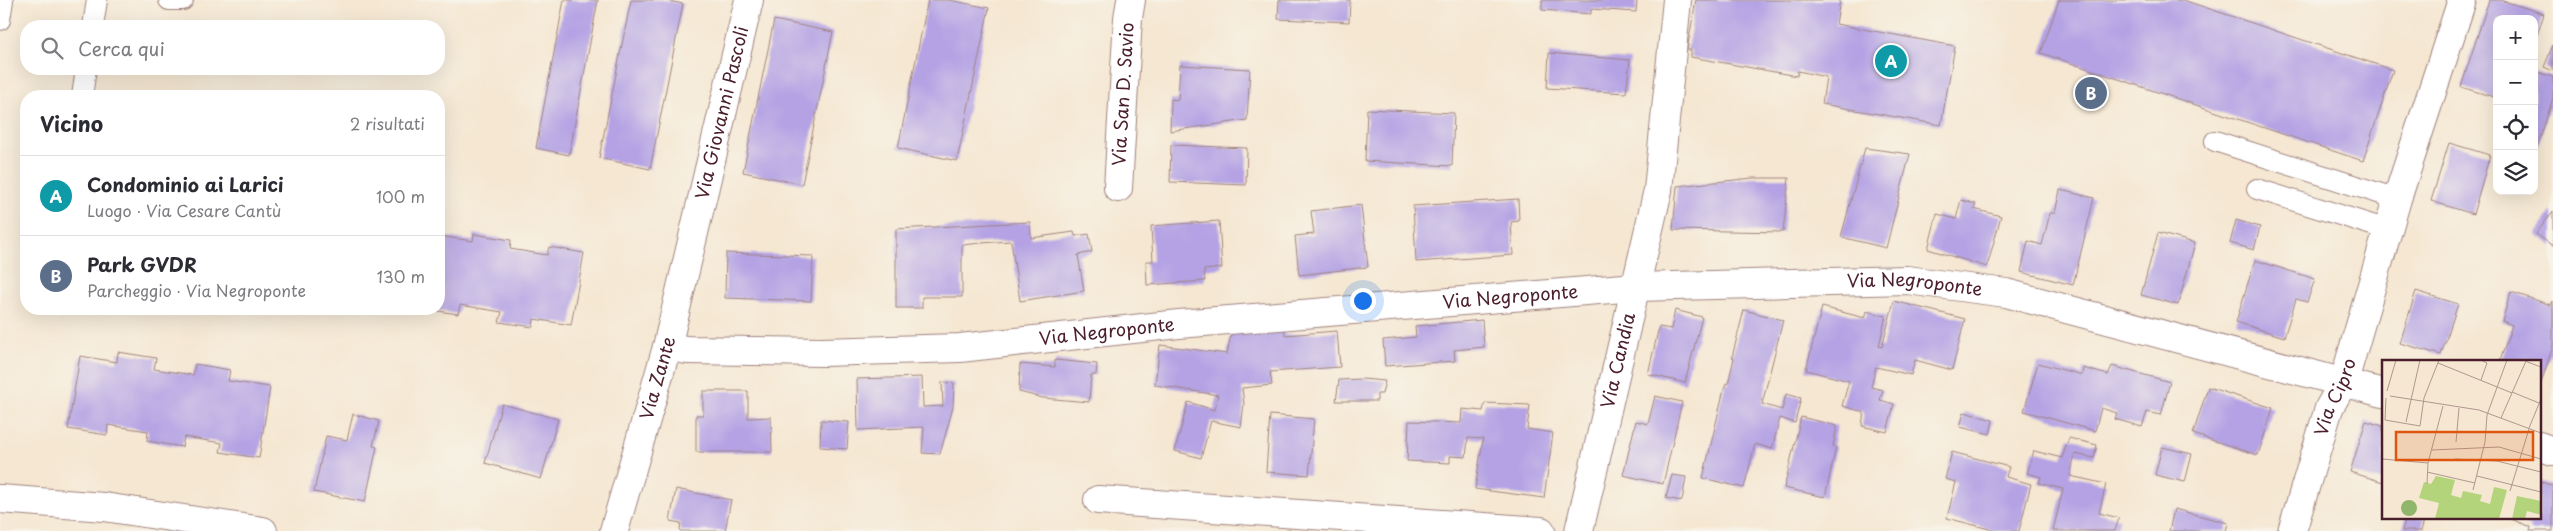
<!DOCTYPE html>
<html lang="it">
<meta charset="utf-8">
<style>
body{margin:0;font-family:"Playpen Sans",sans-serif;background:#f2f2f3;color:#2b2b33}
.controls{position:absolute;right:15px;top:15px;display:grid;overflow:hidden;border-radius:10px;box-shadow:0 5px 20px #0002}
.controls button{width:45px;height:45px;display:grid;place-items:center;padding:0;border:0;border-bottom:1px solid #e1e1e2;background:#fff;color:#2b2b33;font:25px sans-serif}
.you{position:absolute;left:1362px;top:300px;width:18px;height:18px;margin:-12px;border:4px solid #fff;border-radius:50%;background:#1a73e8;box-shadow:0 0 0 8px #1a73e833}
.badge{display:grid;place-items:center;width:32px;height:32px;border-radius:50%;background:#2563eb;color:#fff;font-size:16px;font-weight:700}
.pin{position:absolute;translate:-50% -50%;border:2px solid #fff;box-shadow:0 1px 5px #0006}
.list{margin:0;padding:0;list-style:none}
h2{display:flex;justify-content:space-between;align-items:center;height:65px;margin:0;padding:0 20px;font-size:21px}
h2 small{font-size:16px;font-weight:400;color:#7c7c81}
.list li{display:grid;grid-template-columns:32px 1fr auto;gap:15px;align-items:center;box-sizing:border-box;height:80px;padding:0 20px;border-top:1px solid #e1e1e2}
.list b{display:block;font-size:19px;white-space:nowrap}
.list p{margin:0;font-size:16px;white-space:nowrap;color:#7c7c81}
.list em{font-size:16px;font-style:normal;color:#7c7c81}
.icon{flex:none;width:28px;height:28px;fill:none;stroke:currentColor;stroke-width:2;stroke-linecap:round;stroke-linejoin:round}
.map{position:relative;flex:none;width:2553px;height:531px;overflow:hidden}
.search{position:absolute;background:#fff;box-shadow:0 5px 20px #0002;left:20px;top:20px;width:425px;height:55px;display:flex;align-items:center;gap:12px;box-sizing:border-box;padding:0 18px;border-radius:20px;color:#7c7c81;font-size:19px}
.panel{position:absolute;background:#fff;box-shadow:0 5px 20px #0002;left:20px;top:90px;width:425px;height:225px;border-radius:20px}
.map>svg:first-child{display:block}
.building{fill:#b4a2e4}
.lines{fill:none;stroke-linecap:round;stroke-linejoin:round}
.lane-casing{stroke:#a0837e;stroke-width:22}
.street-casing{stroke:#a0837e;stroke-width:30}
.lane{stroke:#fff;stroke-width:20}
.street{stroke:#fff;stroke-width:28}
.labels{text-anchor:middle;stroke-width:4;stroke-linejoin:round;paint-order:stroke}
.street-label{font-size:18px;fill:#4a1f2b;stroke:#f7f3e8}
.inset-road{fill:none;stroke:#b1978f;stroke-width:1}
.view{fill:#e0560e;fill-opacity:0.15;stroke:#e0560e;stroke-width:2.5}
.inset-edge{fill:none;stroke:#4a1f2b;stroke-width:2.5}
</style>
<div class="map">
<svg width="2553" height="531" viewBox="0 0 2553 531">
<rect width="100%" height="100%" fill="#f7f3e8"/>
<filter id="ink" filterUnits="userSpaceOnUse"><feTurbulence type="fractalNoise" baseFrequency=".02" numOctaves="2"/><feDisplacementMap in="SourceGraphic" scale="10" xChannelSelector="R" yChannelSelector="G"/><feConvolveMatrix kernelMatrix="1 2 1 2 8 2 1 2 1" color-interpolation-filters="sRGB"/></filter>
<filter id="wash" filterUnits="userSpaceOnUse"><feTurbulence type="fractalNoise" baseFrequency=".0096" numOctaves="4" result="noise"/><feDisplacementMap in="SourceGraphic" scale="20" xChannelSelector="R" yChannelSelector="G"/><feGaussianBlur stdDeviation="1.12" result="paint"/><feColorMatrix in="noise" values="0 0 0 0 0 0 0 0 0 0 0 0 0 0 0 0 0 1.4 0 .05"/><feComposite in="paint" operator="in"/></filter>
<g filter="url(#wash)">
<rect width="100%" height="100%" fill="#f5e7d2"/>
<g id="blocks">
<path class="building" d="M564 0H598L569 155 536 148Z
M631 0H664L683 4 650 169 599 158Z
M928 0H949L989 8 957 161 898 148Z
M1279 0H1350L1349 22 1278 19Z
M1542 0H1637L1636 12 1591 9V14L1542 10Z
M1696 0H1840L1836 24 1955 46 1941 125 1822 104 1826 77 1798 71 1797 76 1691 57V50H1687Z
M2059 0H2183L2393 70 2363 161 2041 53Z
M2489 0H2501L2544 14 2535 42 2534 19H2497V98L2461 87Z
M774 20 833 32 802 184 743 172Z
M2553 45V71L2544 67Z
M1549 53 1630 60 1626 93 1547 88Z
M1180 65 1250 69 1247 120 1170 131 1171 99 1178 100Z
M2534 71 2553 77V98L2538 145 2534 144Z
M1367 109 1454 113 1452 166 1365 161Z
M2449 143 2490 155 2473 214 2431 201Z
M1171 145 1247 148 1246 185 1170 182Z
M1865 148 1910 154 1886 248 1841 237Z
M1753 178H1789L1783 232 1673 230 1677 186Z
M2060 190 2094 198 2073 285 2021 272 2028 241 2042 245 2050 213H2055Z
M1518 199 1519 221 1511 222 1513 255 1416 262 1413 206Z
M1961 200 1976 204 1974 209 2001 216 1987 267 1928 249 1937 214 1956 219Z
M1361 205 1368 267 1299 275 1295 236 1314 234 1311 211Z
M2553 211V246L2536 234Z
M2236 220 2260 227 2254 250 2230 243Z
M1219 221 1222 268 1204 270 1205 281 1147 285 1146 261H1153L1151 226Z
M1030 222 1031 238 1074 232 1075 236 1089 234 1092 252 1078 255 1084 291 1020 301 1011 241 981 243 962 245V297H922V308H896V229Z
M2158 233 2195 243 2178 305 2141 295Z
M474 234 511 240 510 249 547 255 549 247 584 253 571 325 534 319 533 327 499 322 502 312 460 305 458 314 431 310 439 309V236L473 241Z
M726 253 813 256 811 301 725 298Z
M2255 260 2315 279 2307 302 2296 299 2284 337 2236 322Z
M2416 291 2458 304 2441 355 2400 343Z
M2511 292 2551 305 2553 301V346L2540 386 2539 361H2500L2512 325 2502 321Z
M1894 301 1965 319 1952 370 1915 360 1911 375 1876 367 1871 387 1883 390 1880 400 1894 404 1887 432 1862 426 1864 412 1842 406 1849 381 1806 370 1822 307 1865 318 1867 311 1886 316 1879 346 1882 347Z
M1675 310 1702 317 1685 383 1648 374 1659 327 1671 329Z
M1744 310 1783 320 1762 404 1782 410 1786 394 1801 398 1795 423 1780 418 1772 449 1755 444 1744 488 1703 478 1723 393 1726 383 1728 384 1734 358 1732 357Z
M1482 320 1484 347 1454 350 1455 361 1385 366 1383 340 1416 337 1415 326Z
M1284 325 1285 335 1337 331 1340 367 1270 372 1272 385 1242 388 1244 404 1241 427 1211 421 1201 458 1175 451 1188 402 1214 410 1218 395 1155 385 1160 345 1227 354 1232 329Z
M118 352 156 358 154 369 193 375 195 364 230 370 228 381 270 387 259 458 220 452 222 443 184 437 182 447 147 441 148 431 108 425 107 435 68 429 80 356 117 362Z
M1055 360 1097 364 1096 375H1091L1089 402 1043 398 1019 392 1020 364 1055 367Z
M2038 363 2082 375 2083 368 2108 375 2112 366 2170 382 2161 415 2147 412 2142 427 2115 419 2117 413 2101 408 2095 431 2024 411Z
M922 377 923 407 943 406 942 382 954 383 953 407 940 454 922 453 924 427 858 430 857 379Z
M1362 379 1385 381 1382 394H1377V401H1336L1339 380Z
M2208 387 2273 408 2258 455 2193 434Z
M703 391H748V418L771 417 772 452H696V415H703Z
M1655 396 1682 402 1663 484 1623 475 1636 421 1648 424Z
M1485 403 1530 405 1527 429 1553 433 1544 498 1475 489 1483 439 1468 438 1466 457 1450 456V463L1407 461 1409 421 1461 423 1462 409 1483 411Z
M502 404 558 419 541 479 485 463Z
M1964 412 1993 420 1990 434 1960 427Z
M353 414 379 421 373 446 377 447 365 502 314 492 326 436 347 440Z
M1270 415 1314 419 1309 475 1266 472Z
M1801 417 1837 426 1833 446 1836 447 1825 497 1784 488Z
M821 420 849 422 847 449 820 447Z
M2366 421 2383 426V482L2350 472Z
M2069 438 2097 445 2094 458 2075 454 2070 476 2106 484 2099 513 2119 518 2115 531H2053L2063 489 2039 483 2041 477 2027 473 2034 451 2062 458Z
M2162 447 2192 454 2185 482 2155 475Z
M1952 452 2009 467 2006 477 2031 484 2019 531H1997L1947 518 1956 482 1945 479Z
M1672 475 1686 477 1682 501 1666 498Z
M2539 481 2553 486V531H2530L2531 527 2505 517H2539Z
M676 489 731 500 725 531H680L681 523 670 521Z
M2174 509 2228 523 2226 531H2169Z
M2406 517H2425L2421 531H2402Z"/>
</g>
</g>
<g filter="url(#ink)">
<use href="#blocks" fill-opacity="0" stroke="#a0837e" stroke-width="1"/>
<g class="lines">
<g class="lane-casing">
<path id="lane" d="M169 0H183
M0 20 3 0
M93 26 97 0
M82 96 86 69
M2215 141 2397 199
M2257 189 2388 230"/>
</g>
<g class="street-casing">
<g id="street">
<path id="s1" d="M1118 188 1128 18 1131 0"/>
<path id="s2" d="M667 347 687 350 822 352 960 348 1179 324 1636 287 1907 280 2006 293 2383 393"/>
<path d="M2539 446 2553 451"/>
<path d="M0 499 104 507 263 531"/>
<path d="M1098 500 1541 531"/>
<path id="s3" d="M614 531 667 347 749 0"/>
<path id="s4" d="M1579 531 1658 190 1677 0"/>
<path id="s5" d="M2292 531 2329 408 2344 381 2397 199 2462 0"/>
</g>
</g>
<use href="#lane" class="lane"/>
<use href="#street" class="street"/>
</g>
</g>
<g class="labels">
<g class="street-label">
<text dy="6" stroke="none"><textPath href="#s1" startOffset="94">Via San D. Savio</textPath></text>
<text dy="6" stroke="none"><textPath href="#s3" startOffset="432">Via Giovanni Pascoli</textPath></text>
<text dy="6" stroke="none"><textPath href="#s2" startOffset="1251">Via Negroponte</textPath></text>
<text dy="6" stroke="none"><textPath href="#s2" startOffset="846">Via Negroponte</textPath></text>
<text dy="6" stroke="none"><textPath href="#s2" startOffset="441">Via Negroponte</textPath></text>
<text dy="6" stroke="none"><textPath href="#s4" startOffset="175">Via Candia</textPath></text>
<text dy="6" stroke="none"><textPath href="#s3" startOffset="159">Via Zante</textPath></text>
<text dy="6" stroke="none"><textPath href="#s5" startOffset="141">Via Cipro</textPath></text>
</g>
</g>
<g transform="translate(2382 360)">
<rect width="159" height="159" fill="#f5e7d2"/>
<path d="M54 116 73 120 69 135 79 138 81 131 100 135 98 141 108 144 112 127 125 130 117 159H53L57 143 37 138 42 122 49 124ZM135 136 159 141V155L145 151 143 159H130Z" fill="#b4d47b"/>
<path d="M19 148a8 8 0 1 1 16 0a8 8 0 1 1-16 0Z" fill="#8fb66b"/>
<path class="inset-road" d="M143 1 159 7M56 3 130 33M99 20 105 3 99 0M5 31 14 0M130 32 157 43M8 36 97 50 159 73M4 38 3 60 38 66 42 38 57 0M119 58 144 1M24 62 38 0M147 68 159 39M74 82 77 48M50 90 117 87 159 99M0 99 46 103M73 99 115 101 159 112M45 112 93 123M95 116 159 132M45 124 46 103 61 46M91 130 103 82 105 55 125 0M128 131 147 69"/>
<path class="view" d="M14 72H151V100H14Z"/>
<rect width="159" height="159" class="inset-edge"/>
</g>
</svg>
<div class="controls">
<button>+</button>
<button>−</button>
<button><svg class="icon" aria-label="locate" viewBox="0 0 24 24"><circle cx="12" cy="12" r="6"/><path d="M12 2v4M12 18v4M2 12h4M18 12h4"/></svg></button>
<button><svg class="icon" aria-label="layers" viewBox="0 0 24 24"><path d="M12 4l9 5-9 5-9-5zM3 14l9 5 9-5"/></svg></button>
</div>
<div class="you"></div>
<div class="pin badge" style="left:1891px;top:61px;background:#0f9aa8">A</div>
<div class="pin badge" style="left:2091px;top:93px;background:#5c6f8a">B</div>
<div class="search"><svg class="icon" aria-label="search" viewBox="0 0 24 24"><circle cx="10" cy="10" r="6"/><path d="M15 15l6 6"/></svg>Cerca qui</div>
<section class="panel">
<h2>Vicino<small>2 risultati</small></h2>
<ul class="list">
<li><span class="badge" style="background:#0f9aa8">A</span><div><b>Condominio ai Larici</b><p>Luogo · Via Cesare Cantù</p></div><em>100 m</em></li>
<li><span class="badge" style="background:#5c6f8a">B</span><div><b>Park GVDR</b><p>Parcheggio · Via Negroponte</p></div><em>130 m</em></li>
</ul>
</section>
</div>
